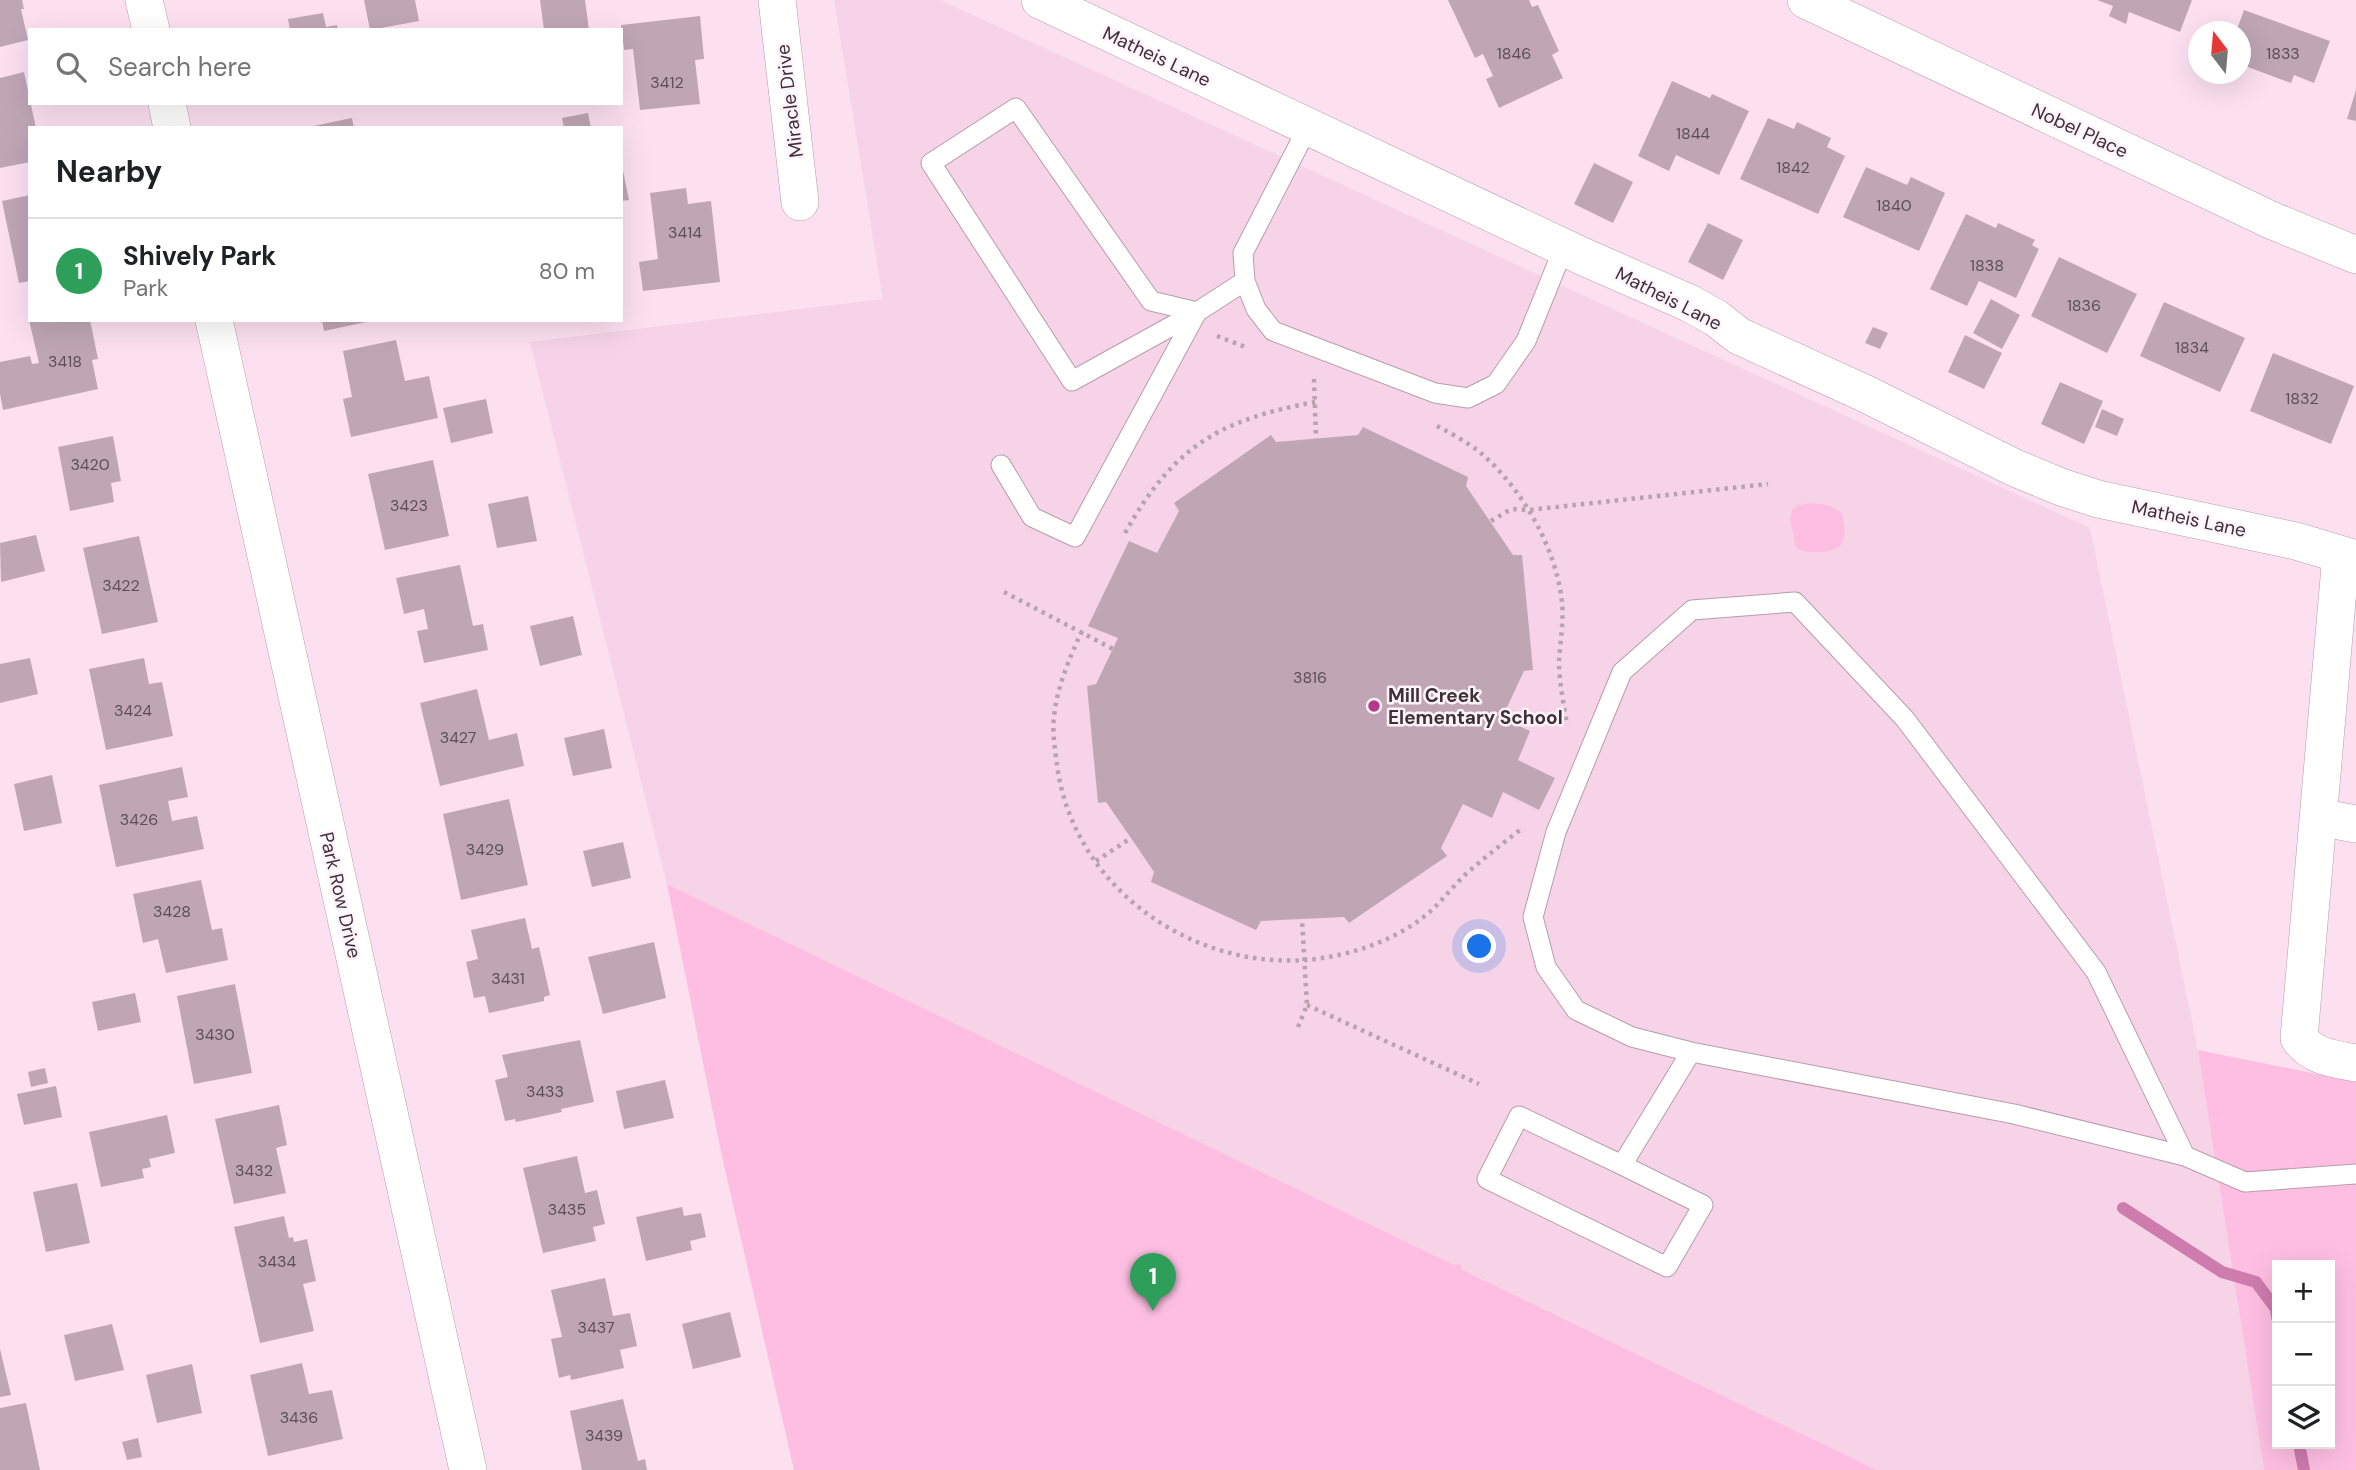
<!DOCTYPE html>
<meta charset="utf-8">
<style>
body{margin:0;font-family:"DM Sans",sans-serif;background:#f2f2f2;color:#202124}
.controls{position:absolute;right:21px;bottom:21px;display:grid;overflow:hidden;border-radius:0px;box-shadow:0 7px 28px #0002}
.controls button{width:63px;height:63px;display:grid;place-items:center;padding:0;border:0;border-bottom:2px solid #e0e0e0;background:#fff;color:#202124;font:35px sans-serif}
.compass{position:absolute;left:2188px;top:21px;width:63px;height:63px;border-radius:50%;background:#fff;box-shadow:0 7px 28px #0002;rotate:344deg}
.you{position:absolute;left:1480px;top:947px;width:24px;height:24px;margin:-18px;border:5px solid #fff;border-radius:50%;background:#1a73e8;box-shadow:0 0 0 10px #1a73e833}
.badge{display:grid;place-items:center;width:46px;height:46px;border-radius:50%;background:#b4398b;color:#fff;font-size:23px;font-weight:700}
.pin{position:absolute;translate:-50% -58px;filter:drop-shadow(0 2px 4px #0008)}
.pin::after{content:'';position:absolute;top:37px;width:24px;height:21px;background:inherit;clip-path:polygon(0 0,100% 0,50% 100%)}
.list{margin:0;padding:0;list-style:none}
h2{display:flex;justify-content:space-between;align-items:center;height:91px;margin:0;padding:0 28px;font-size:30px}
h2 small{font-size:23px;font-weight:400;color:#757577}
.list li{display:grid;grid-template-columns:46px 1fr auto;gap:21px;align-items:center;box-sizing:border-box;height:105px;padding:0 28px;border-top:2px solid #e0e0e0}
.list b{display:block;font-size:26px;white-space:nowrap}
.list p{margin:0;font-size:23px;white-space:nowrap;color:#757577}
.list em{font-size:23px;font-style:normal;color:#757577}
.icon{flex:none;width:38px;height:38px;fill:none;stroke:currentColor;stroke-width:2;stroke-linecap:round;stroke-linejoin:round}
.map{position:relative;flex:none;width:2356px;height:1470px;overflow:hidden}
.search{position:absolute;background:#fff;box-shadow:0 7px 28px #0002;left:28px;top:28px;width:595px;height:77px;display:flex;align-items:center;gap:18px;box-sizing:border-box;padding:0 24px;border-radius:0px;color:#757577;font-size:26px}
.panel{position:absolute;background:#fff;box-shadow:0 7px 28px #0002;left:28px;top:126px;width:595px;height:196px;border-radius:0px}
.map>svg:first-child{display:block}
.built{fill:#f6d3e7}
.green{fill:#fdbee2;fill-rule:evenodd}
.lines{fill:none;stroke-linecap:round;stroke-linejoin:round}
.stream{stroke:#ce7bad;stroke-width:12}
.building{fill:#c0a6b5}
.service-casing{stroke:#b79dac;stroke-width:21}
.minor-casing{stroke:#b79dac;stroke-width:38}
.path{stroke:#b8a2ae;stroke-width:4.5;stroke-dasharray:3.5 5;stroke-linecap:butt}
.service{stroke:#fff;stroke-width:19}
.minor{stroke:#fff;stroke-width:37}
.poi-dot{fill:#b4398b;stroke:#fef3f9;stroke-width:2.5}
.labels{text-anchor:middle;stroke-width:5;stroke-linejoin:round;paint-order:stroke}
.number-label{font-size:16px;fill:#5d4e56}
.street-label{font-size:19px;fill:#3c3137;stroke:#fef3f9}
.poi-label{font-size:19px;font-weight:bold;fill:#3c3137;stroke:#fef3f9;text-anchor:start}
</style>
<div class="map">
<svg width="2356" height="1470" viewBox="0 0 2356 1470">
<rect width="100%" height="100%" fill="#fce0f0"/>
<path class="built" d="M834 0H940L2090 528 2198 1050 2264 1470H1877L667 884 530 342 883 299Z"/>
<path class="green" d="M1812 503 1831 506 1842 513C1847 536 1847 552 1818 552 1810 552 1804 553 1796 548L1790 519 1792 510 1798 505Z
M667 884 1454 1265 1461 1264V1269L1877 1470H794L721 1152Z
M2198 1050 2356 1082V1470H2264ZM2277 1265H2330V1444H2277Z"/>
<g class="lines">
<path class="stream" d="M2123 1208 2222 1272 2256 1282 2276 1309 2277 1317
M2299 1444 2304 1470"/>
</g>
<path class="building" d="M0 0H22L24 9H21L28 40 0 47Z
M364 0H415L419 21 370 30Z
M540 0H585L589 30H544Z
M1448 0H1529L1532 7 1538 5 1559 51 1552 55 1563 78 1499 108 1486 79 1493 76 1483 54 1475 58Z
M2097 0H2192L2180 32 2129 12 2126 24 2109 16 2113 6Z
M2244 10 2330 41 2314 83 2294 75 2291 83 2240 64V32H2236Z
M323 13 326 27 337 25 338 30H290L288 19Z
M700 16 704 59 695 60 700 104 640 110 633 49 624 50 621 25Z
M24 72 36 128H30V162L0 168V78Z
M1672 81 1710 98 1712 94 1749 111 1719 175 1676 155 1669 171 1638 156Z
M2356 90V121L2347 119Z
M588 113 591 128H564L562 118Z
M352 118 354 128H309V127Z
M1768 118 1794 129 1797 122 1831 138 1827 147 1845 156 1818 214 1740 179Z
M621 161 629 200 621 201Z
M1594 163 1633 182 1613 223 1574 204Z
M1866 167 1907 185 1911 177 1945 193 1919 251 1843 217Z
M686 188 688 204 711 201 720 282 643 291 639 262 658 259 650 193Z
M30 195V281L19 283 2 201Z
M1966 214 1996 228 1998 223 2035 240 2032 245 2039 249 2016 298 1979 281 1967 306 1930 289Z
M1708 223 1743 240 1723 280 1688 262Z
M2059 257 2137 294 2107 353 2031 316Z
M1991 299 2020 315 2002 349 1973 333Z
M2164 302 2245 338 2220 392 2140 356Z
M29 320H90L98 359 92 360 98 389 3 410 0 394V362L30 356 32 364 39 363Z
M322 320H370L371 321 324 331Z
M1873 327 1888 333 1880 349 1865 343Z
M1965 335 2002 353 1984 389 1948 372Z
M396 340 405 381 429 376 438 418 351 437 343 399 352 397 343 351Z
M2273 353 2354 386 2331 444 2250 411Z
M2060 382 2103 401 2084 444 2041 424Z
M486 399 493 433 451 443 443 408Z
M2102 409 2124 419 2117 436 2095 427Z
M1363 427 1468 477 1466 486 1513 555H1522L1533 670 1524 671 1502 718 1530 731 1518 760 1555 778 1539 810 1503 792 1492 818 1463 804 1441 848 1447 856 1349 923 1344 917 1261 921 1256 930 1151 882 1154 872 1131 838 1106 802 1098 803 1087 686 1096 684 1118 638 1088 626 1129 541 1157 553 1179 511 1174 503 1271 435 1276 442 1358 435Z
M113 436 121 481 111 483 114 502 70 511 58 447Z
M433 460 449 536 385 550 368 474Z
M528 496 537 541 497 548 488 504Z
M36 535 45 571 1 582 0 543Z
M139 536 158 622 102 634 83 548Z
M460 565 473 626 483 624 488 650 424 663 417 631 428 629 424 609 404 614 396 578Z
M573 616 582 655 540 666 530 626Z
M30 658 38 694 0 703V664Z
M144 658 149 684 162 682 173 736 106 750 89 669Z
M477 689 489 740 517 733 524 766 440 786 420 703Z
M604 729 612 768 573 776 564 738Z
M182 767 188 797 168 801 172 821 197 816 204 849 116 867 99 785Z
M52 775 62 823 24 831 14 784Z
M509 799 528 885 461 900 443 814Z
M623 842 631 878 592 887 583 851Z
M201 880 212 930 222 928 228 960 166 973 158 939 143 943 133 894Z
M525 918 532 949 539 947 550 995 544 997V1001L489 1013 485 996 474 998 466 962 478 959 471 930Z
M654 942 666 998 603 1014 588 957Z
M235 984 252 1073 194 1084 177 996Z
M135 993 141 1022 98 1031 92 1002Z
M580 1040 594 1102 561 1109 562 1112 516 1122 515 1119 505 1121 495 1080 508 1077 502 1055Z
M45 1068 48 1083 31 1087 28 1072Z
M665 1080 674 1118 624 1129 616 1091Z
M56 1086 62 1117 24 1125 17 1094Z
M279 1105 287 1145 276 1148 286 1193 234 1204 215 1119Z
M167 1115 175 1153 149 1159 151 1167 142 1169 144 1178 101 1187 89 1132Z
M577 1156 585 1193 597 1190 605 1224 593 1227 596 1241 543 1253 523 1168Z
M77 1183 90 1243 46 1252 33 1192Z
M682 1207 684 1216 701 1213 706 1237 690 1241 692 1250 646 1261 636 1217Z
M284 1216 289 1238 293 1237 294 1242 307 1239 316 1281 303 1284 314 1331 260 1343 234 1227Z
M605 1278 613 1316 630 1313 637 1346 620 1350 624 1368 571 1380 570 1375 559 1378 551 1339 562 1337 551 1290Z
M730 1312 741 1357 693 1369 682 1324Z
M112 1324 124 1370 75 1381 64 1335Z
M0 1349 11 1395 0 1397Z
M302 1363 309 1394 332 1390 343 1439 268 1456 250 1375Z
M192 1364 202 1413 157 1423 146 1375Z
M623 1399 638 1461 645 1459 647 1470H582L570 1411Z
M26 1403 40 1470H0V1408Z
M138 1438 142 1457 127 1460 122 1442Z"/>
<g class="lines">
<g class="service-casing">
<path id="service" d="M1016 108 1151 301 1197 312 1072 381 931 163Z
M1308 127 1243 253 1245 281 1256 309 1273 331 1435 393 1468 398 1496 384 1526 341 1564 247
M1001 465 1032 517 1075 537 1197 312 1245 281
M2185 1156 2096 972 1905 719 1795 602 1692 610 1622 672 1556 832 1533 917 1546 967 1576 1010 1632 1037 1691 1052 2014 1114 2185 1156 2245 1182 2356 1174
M1622 1165 1703 1205 1667 1267 1487 1179 1519 1116 1622 1165 1691 1052"/>
</g>
<g class="minor-casing">
<path id="minor" d="M144 0 151 30
M777 0 800 202
M1040 0 1584 257 1689 303 1716 318 1739 336 1864 393 2015 468 2061 487 2098 499 2296 541 2356 559
M1806 0 2273 221 2356 255
M167 103 172 128
M214 320 468 1470
M2341 555 2299 1038C2312 1057 2334 1059 2356 1063
M2318 817 2356 824"/>
</g>
<path class="path" d="M1217 336 1248 348
M1314 379 1316 439
M1437 426C1452 434 1469 443 1482 454 1523 490 1556 548 1562 602 1564 622 1560 642 1559 661 1559 682 1564 705 1567 725
M1491 521 1511 509 1529 510 1768 484
M1125 533C1174 446 1219 420 1315 402
M1004 592 1113 649
M1082 631C1069 659 1057 687 1054 717 1052 732 1055 749 1057 765 1074 895 1208 982 1334 956 1369 949 1408 933 1434 908 1445 897 1455 884 1467 873 1484 858 1502 844 1520 830
M1096 861 1131 838
M1307 1005 1479 1084
M1298 1027 1307 1005 1302 919"/>
<use href="#service" class="service"/>
<use href="#minor" class="minor"/>
</g>
<circle class="poi-dot" cx="1374" cy="706" r="7"/>
<g class="labels">
<g class="number-label">
<text x="1514" y="59">1846</text>
<text x="2283" y="59">1833</text>
<text x="667" y="88">3412</text>
<text x="1693" y="139">1844</text>
<text x="1793" y="173">1842</text>
<text x="1894" y="211">1840</text>
<text x="685" y="238">3414</text>
<text x="1987" y="271">1838</text>
<text x="2084" y="311">1836</text>
<text x="2192" y="353">1834</text>
<text x="65" y="367">3418</text>
<text x="2302" y="404">1832</text>
<text x="90" y="470">3420</text>
<text x="409" y="511">3423</text>
<text x="121" y="591">3422</text>
<text x="1310" y="683">3816</text>
<text x="133" y="716">3424</text>
<text x="458" y="743">3427</text>
<text x="139" y="825">3426</text>
<text x="485" y="855">3429</text>
<text x="172" y="917">3428</text>
<text x="508" y="984">3431</text>
<text x="215" y="1040">3430</text>
<text x="545" y="1097">3433</text>
<text x="254" y="1176">3432</text>
<text x="567" y="1215">3435</text>
<text x="277" y="1267">3434</text>
<text x="596" y="1333">3437</text>
<text x="299" y="1423">3436</text>
<text x="604" y="1441">3439</text>
</g>
<g class="street-label">
<text transform="translate(1157 56) rotate(25)" y="7">Matheis Lane</text>
<text transform="translate(789 101) rotate(-97)" y="7">Miracle Drive</text>
<text transform="translate(2080 130) rotate(25)" y="7">Nobel Place</text>
<text transform="translate(1669 298) rotate(27)" y="7">Matheis Lane</text>
<text transform="translate(2189 518) rotate(12)" y="7">Matheis Lane</text>
<text transform="translate(341 895) rotate(77)" y="7">Park Row Drive</text>
</g>
<g class="poi-label">
<text x="1388" y="702">Mill Creek<tspan x="1388" dy="22">Elementary School</tspan></text>
</g>
</g>
</svg>
<div class="controls">
<button>+</button>
<button>−</button>
<button><svg class="icon" aria-label="layers" viewBox="0 0 24 24"><path d="M12 4l9 5-9 5-9-5zM3 14l9 5 9-5"/></svg></button>
</div>
<svg class="compass" viewBox="-18 -18 36 36"><path d="M0-13l5 13h-10z" fill="#e53935"/><path d="M0 13l5-13h-10z" fill="#757577"/></svg>
<div class="you"></div>
<div class="pin badge" style="left:1153px;top:1311px;background:#2e9e5b">1</div>
<div class="search"><svg class="icon" aria-label="search" viewBox="0 0 24 24"><circle cx="10" cy="10" r="6"/><path d="M15 15l6 6"/></svg>Search here</div>
<section class="panel">
<h2>Nearby<small></small></h2>
<ul class="list">
<li><span class="badge" style="background:#2e9e5b">1</span><div><b>Shively Park</b><p>Park</p></div><em>80 m</em></li>
</ul>
</section>
</div>
